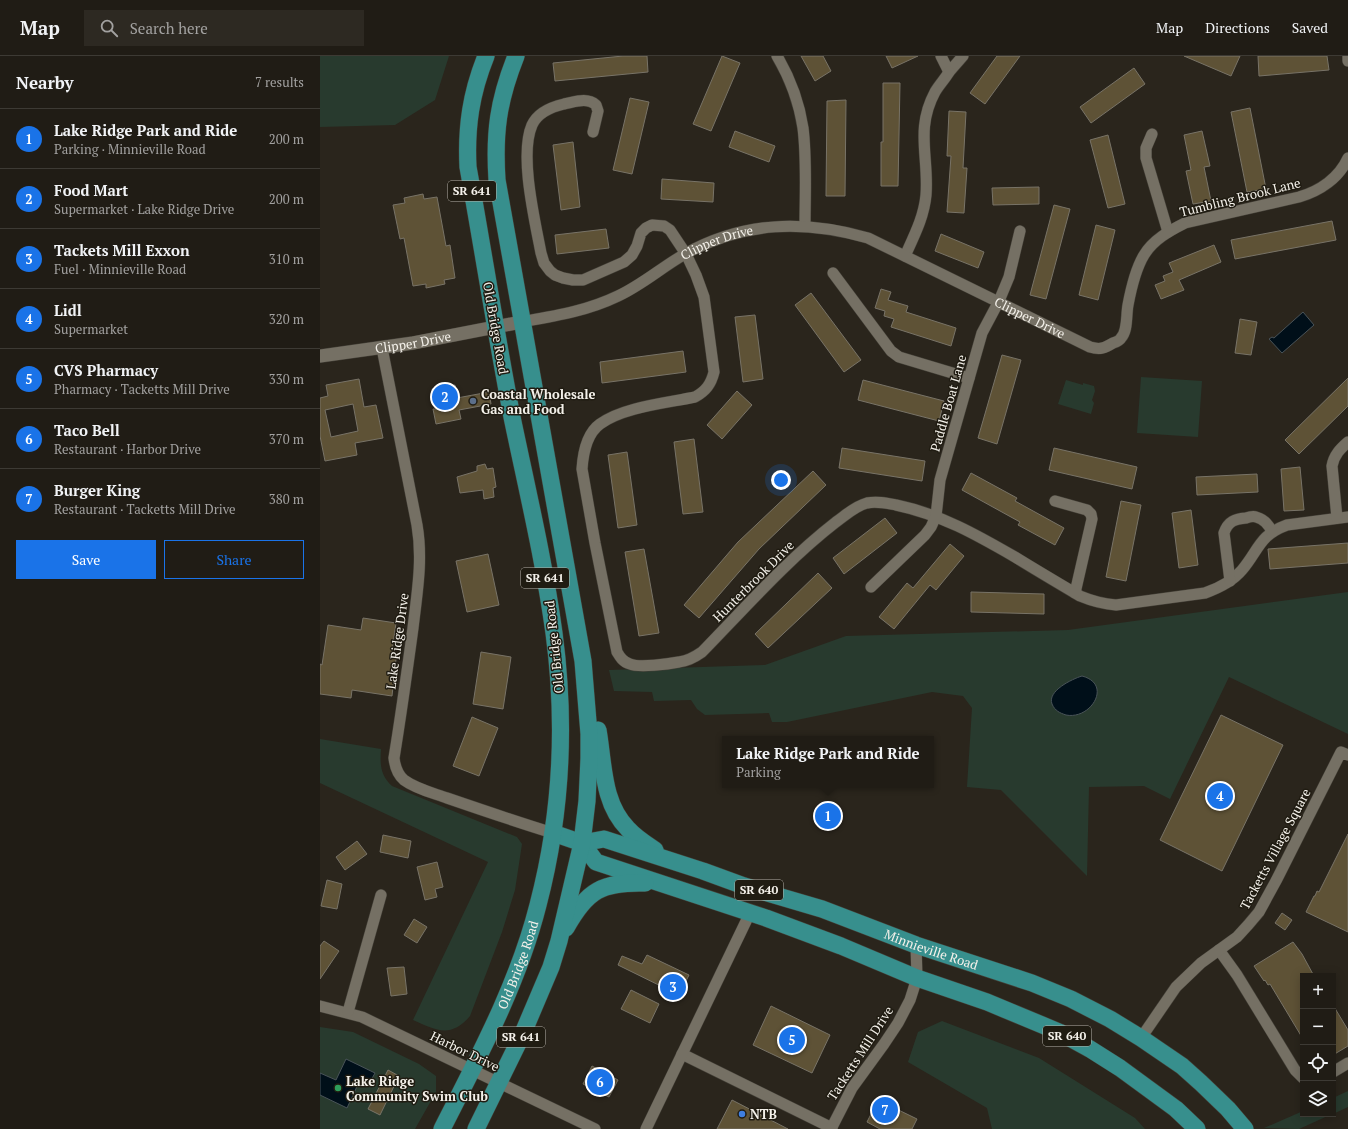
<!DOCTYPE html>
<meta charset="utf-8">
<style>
body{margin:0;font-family:"PT Serif",serif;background:#2d2922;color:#f1f3f6}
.controls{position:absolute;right:12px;bottom:12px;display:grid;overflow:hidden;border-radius:0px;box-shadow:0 2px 10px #0003}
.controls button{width:36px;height:36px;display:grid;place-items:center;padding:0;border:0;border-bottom:1px solid #3d3a34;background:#201c15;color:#f1f3f6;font:20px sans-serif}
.you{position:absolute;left:461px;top:424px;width:14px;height:14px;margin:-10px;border:3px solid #fff;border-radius:50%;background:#1a73e8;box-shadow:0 0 0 6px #1a73e833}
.badge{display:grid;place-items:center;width:26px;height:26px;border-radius:50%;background:#1a73e8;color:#fff;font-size:13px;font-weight:700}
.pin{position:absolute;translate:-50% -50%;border:2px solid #fff;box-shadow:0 1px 4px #0006}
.popup{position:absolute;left:402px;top:680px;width:212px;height:52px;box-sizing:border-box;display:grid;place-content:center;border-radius:0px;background:#201c15;filter:drop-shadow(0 1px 3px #0005);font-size:13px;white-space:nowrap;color:#a2a1a0}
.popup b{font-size:15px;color:#f1f3f6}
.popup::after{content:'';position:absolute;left:50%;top:100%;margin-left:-8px;border:8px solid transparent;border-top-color:#201c15}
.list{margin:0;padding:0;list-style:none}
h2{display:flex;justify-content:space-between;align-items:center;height:52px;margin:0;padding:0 16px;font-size:17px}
h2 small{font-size:13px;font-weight:400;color:#a2a1a0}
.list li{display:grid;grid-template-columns:26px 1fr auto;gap:12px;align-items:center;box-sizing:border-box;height:60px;padding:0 16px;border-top:1px solid #3d3a34}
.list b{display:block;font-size:15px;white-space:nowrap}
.list p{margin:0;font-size:13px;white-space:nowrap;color:#a2a1a0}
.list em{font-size:13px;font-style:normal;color:#a2a1a0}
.actions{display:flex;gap:8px;padding:12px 16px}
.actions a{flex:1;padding:9px 0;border:1px solid #1a73e8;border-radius:0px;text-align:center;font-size:14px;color:#1a73e8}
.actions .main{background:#1a73e8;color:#fff}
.icon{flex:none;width:22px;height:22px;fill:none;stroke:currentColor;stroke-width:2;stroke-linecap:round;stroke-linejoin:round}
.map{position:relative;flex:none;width:1028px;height:1073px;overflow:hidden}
header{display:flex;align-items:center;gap:24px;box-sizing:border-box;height:56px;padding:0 20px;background:#201c15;border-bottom:1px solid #3d3a34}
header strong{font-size:19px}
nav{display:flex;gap:22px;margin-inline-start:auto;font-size:14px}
.search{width:280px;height:36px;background:#2d2922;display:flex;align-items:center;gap:10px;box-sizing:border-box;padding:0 14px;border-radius:0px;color:#a2a1a0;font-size:15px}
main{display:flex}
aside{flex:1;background:#201c15}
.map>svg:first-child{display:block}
.green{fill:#283a2e}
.water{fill:#000f19;stroke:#495358}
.building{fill:#5e5236;stroke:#787367;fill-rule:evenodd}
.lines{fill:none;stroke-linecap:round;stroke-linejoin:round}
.minor-casing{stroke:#444038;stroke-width:12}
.tertiary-casing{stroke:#444038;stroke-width:14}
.primary-casing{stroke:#444038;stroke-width:18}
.minor{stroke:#757064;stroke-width:11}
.tertiary{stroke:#757064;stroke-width:13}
.primary{stroke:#378f8d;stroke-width:17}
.service-dot{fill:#5c6f8a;stroke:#201c12;stroke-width:1.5}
.leisure-dot{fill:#2e9e5b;stroke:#201c12;stroke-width:1.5}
.shop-dot{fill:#3f7fe0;stroke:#201c12;stroke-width:1.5}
.labels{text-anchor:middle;stroke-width:3;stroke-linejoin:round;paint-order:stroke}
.shield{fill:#201c12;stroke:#b4b1a9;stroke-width:1}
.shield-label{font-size:12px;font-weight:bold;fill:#f4f1ea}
.street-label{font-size:13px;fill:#f4f1ea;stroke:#201c12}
.poi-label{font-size:13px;font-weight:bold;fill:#f4f1ea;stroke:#201c12;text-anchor:start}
</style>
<header>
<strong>Map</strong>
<div class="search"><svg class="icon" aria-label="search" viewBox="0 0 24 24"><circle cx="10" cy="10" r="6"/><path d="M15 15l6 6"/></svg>Search here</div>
<nav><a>Map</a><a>Directions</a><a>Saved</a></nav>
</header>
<main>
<aside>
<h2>Nearby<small>7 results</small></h2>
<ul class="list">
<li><span class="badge">1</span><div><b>Lake Ridge Park and Ride</b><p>Parking · Minnieville Road</p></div><em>200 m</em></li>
<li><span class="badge">2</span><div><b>Food Mart</b><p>Supermarket · Lake Ridge Drive</p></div><em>200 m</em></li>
<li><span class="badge">3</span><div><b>Tackets Mill Exxon</b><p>Fuel · Minnieville Road</p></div><em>310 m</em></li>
<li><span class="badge">4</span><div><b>Lidl</b><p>Supermarket</p></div><em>320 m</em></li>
<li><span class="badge">5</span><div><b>CVS Pharmacy</b><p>Pharmacy · Tacketts Mill Drive</p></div><em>330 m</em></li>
<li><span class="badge">6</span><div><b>Taco Bell</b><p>Restaurant · Harbor Drive</p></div><em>370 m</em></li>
<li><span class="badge">7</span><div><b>Burger King</b><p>Restaurant · Tacketts Mill Drive</p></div><em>380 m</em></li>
</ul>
<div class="actions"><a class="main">Save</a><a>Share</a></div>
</aside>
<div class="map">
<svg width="1028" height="1073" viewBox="0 0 1028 1073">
<rect width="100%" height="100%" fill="#2a251c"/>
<path class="green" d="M0 0H129L115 44 75 69 0 71Z
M821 321 882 325 878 381 817 377Z
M746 324 763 329V327L774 330 775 335 772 344 774 347 771 358 738 348Z
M1028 536V678L909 621 850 743 824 730 769 731 767 820 681 734 647 731 652 652 643 640 612 636 467 666H452L449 657 385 659 377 653 371 644 334 645 332 636 294 635 289 614 445 609 526 580 748 574Z
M0 683 61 693C60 708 60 719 72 730L197 781 202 788 195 834 182 876 150 960C131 982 117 975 93 964L168 806 0 727Z
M622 965 719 1002 815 1062 825 1073H672L667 1052 588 1006 598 976Z
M0 971 33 976 99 1008 116 1020V1036L95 1073H0Z
M1028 1035V1051L1013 1058V1042Z
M983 1055V1058H1012L979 1073 944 1072Z"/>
<path class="water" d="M983 256 994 269 962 297 949 283 952 281 954 282Z
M762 620C793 628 771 664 746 659 740 657 735 655 732 648 727 635 752 623 762 620Z
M26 1003 55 1017 50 1026 40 1024 27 1052 0 1039V1017L16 1024Z"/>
<path class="building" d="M303 0H327L328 16 235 25 233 7Z
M402 0 420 7 391 75 373 68Z
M481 0H503L511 15 495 25Z
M566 0H598L572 12Z
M677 0H700L665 48 650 37Z
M864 0H920L911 20Z
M938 0H1007L1009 14 939 20Z
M814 12 825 28 771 67 760 51Z
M563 27H580L578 130H561V86H563Z
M310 42 329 46 312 118 293 114Z
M526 44 525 140H506L507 45Z
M930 52 946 133 927 136 911 56Z
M629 55 646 56 643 112H647L644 157 627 156 631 100H627Z
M415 75 455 90 449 106 409 91Z
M882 75 890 110 884 111 891 145 873 148 866 115 871 114 864 79Z
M788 79 805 148 788 152 770 84Z
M253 86 260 151 241 154 233 89Z
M342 123 394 127 393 146 341 143Z
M719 131V148L673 149 672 132Z
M103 138 104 143 117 141 126 190 130 189 135 222 124 224 125 228 106 232V228L93 230 84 182 80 183 73 149 85 147 84 142Z
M734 149 750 153 726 243 710 239Z
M1012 165 1016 184 915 203 911 184Z
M776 169 795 174 778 244 759 239Z
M286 173 289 192 237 198 235 179Z
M621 178 664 196 658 212 615 195Z
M894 189 901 206 859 224 864 234 841 243 835 229 845 225 843 220 853 216 849 207Z
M561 233 571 236 568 244 588 250 586 256 636 272 631 290 571 271 574 263 564 260 565 255 555 252Z
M491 237 541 304 524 316 475 249Z
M435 259 443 323 423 326 415 261Z
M920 263 937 266 931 299 915 297Z
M363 295 366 316 282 327 280 306Z
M682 299 701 304 677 388 658 382Z
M1028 322V350L979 398 965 384Z
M39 323 44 351 56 349 63 382 35 387 37 399 5 405 0 380V342L8 340 6 329ZM33 348 38 375 11 381 5 354Z
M543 324 624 345 619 365 538 344Z
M135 329 137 342 169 336 171 348 139 354 141 363 116 368 113 353H116L112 333Z
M417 335 432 349 402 383 387 369Z
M374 383 383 456 363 458 354 386Z
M522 392 605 405 602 425 519 412Z
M734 392 817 411 812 433 729 414Z
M307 396 317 469 298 472 288 399Z
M165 408 167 413 173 412 176 431 173 432 174 441 164 443 163 434 140 437 137 421 157 415V410Z
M980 411 984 454 964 455 961 413Z
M493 415 506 429 439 493 379 562 364 549 418 486Z
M651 417 697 442 695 445 744 472 735 489 698 469 700 466 642 434Z
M937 418 938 436 877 439 876 421Z
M801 445 821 449 806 525 786 521Z
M871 454 878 509 859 512 852 457Z
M565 462 577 477 524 518 513 502Z
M1028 487V507L950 513 948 493Z
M630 488 644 500 616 534 610 529 574 573 559 561 587 527 593 532Z
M324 493 339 577 319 580 305 496Z
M168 498 179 549 147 556 136 505Z
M498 517 512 532 448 592 435 578Z
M651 536 724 538V558L651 556Z
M43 562 76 567 71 602 76 603 72 640 32 634 31 642 0 638V608L2 609 8 569 41 574Z
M161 596 191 601 183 653 153 648Z
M901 659 963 689 902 815 840 784Z
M152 661 178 672 159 720 133 710Z
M1028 778V876L986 856 994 840H995L997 835 999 836Z
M63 779 91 785 88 802 60 796Z
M37 785 47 798 25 814 16 801Z
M117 806 123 831 115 833 117 841 105 844 97 811Z
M7 824 22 828 17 853 1 850Z
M962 857 972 864 965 874 955 867Z
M94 863 107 871 97 887 84 879Z
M4 885 19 895 0 923V890Z
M973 886 982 898 994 920H983V983L950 928 948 929 945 924 944 925 934 910Z
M327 899 369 919 359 939 298 909 302 900 322 908Z
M84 911 87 938 71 940 67 912Z
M311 934 339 948 330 967 301 953Z
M1013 949 1028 974V990L1013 999Z
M451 950 510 979 492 1017 433 989Z
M272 1010 298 1024 289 1041 263 1028Z
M68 1014 79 1020 60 1059 48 1053Z
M412 1044 468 1073H397Z
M558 1044 597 1063 592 1073H560L547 1066Z"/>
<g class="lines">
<g class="minor-casing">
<g id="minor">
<path d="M457 0C470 22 479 46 483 72 487 104 485 138 485 170"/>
<path d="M621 0 629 16 643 0"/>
<path d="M1028 0V5"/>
<path d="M273 76 278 55 276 49C267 41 255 46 244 48 231 51 218 56 212 69 199 99 215 165 221 197L224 207 230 215 235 219 243 222 253 224H263L304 206 312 199 317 190 321 177 326 172 332 169 344 170 350 174 366 198 376 219 384 241 394 316C391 328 386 335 375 341 347 347 303 351 280 368 266 378 263 398 262 413L275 487 297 596C300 601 303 606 310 608 319 612 349 608 359 606 367 605 375 601 382 596 425 552 467 504 516 466 526 459 535 450 547 447 557 445 566 447 576 449 620 458 657 479 695 501 716 514 738 527 760 540 772 545 783 548 796 549L885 537C899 532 912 526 922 514 939 494 939 479 967 469L1028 461"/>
<path d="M832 78 826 92V102L848 176"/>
<path d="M585 200C594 180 604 161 606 139 609 101 595 73 615 36 619 29 625 23 629 16"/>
<path d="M513 217 571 295 579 301 649 322"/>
<path id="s1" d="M201 266C235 260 267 255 298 240 322 229 342 211 365 198 424 165 484 164 548 182L770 291C780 294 785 292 793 287 796 286 800 284 801 282 808 275 806 259 808 249 811 233 815 214 824 199 833 184 849 175 865 167L979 141C1000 135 1019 122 1028 102"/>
<path d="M62 292 97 469C103 504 97 537 93 572 87 616 81 659 74 702 75 711 77 718 84 724 96 733 113 737 127 742 162 754 197 766 233 777"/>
<path d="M735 445 767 454 771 458 772 463 755 537"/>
<path d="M1017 462 1012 410C1014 399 1020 393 1028 386"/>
<path d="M910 525 904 477C908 465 915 463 926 462 929 461 933 460 936 461 944 463 949 469 952 476"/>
<path d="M551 531 605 479 611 471 616 460 620 424 662 277 679 245 689 221 700 175"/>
<path d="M899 894 917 919 975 1014 983 1022"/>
<path d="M0 950 42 961 275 1073"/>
<path d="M28 956 61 839"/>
<path d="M821 982 856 931 881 907 917 881 928 869 939 856 957 823 1021 696 1028 699"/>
<path d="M362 998 512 1072"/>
<path d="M1013 1016 1028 1007"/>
<path d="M326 1073 430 857"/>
<path d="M511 1073 532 1032 564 988 578 967 590 944 597 922 596 889"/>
</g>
</g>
<g class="tertiary-casing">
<g id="tertiary">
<path id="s2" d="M0 300 93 287 201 266"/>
</g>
</g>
<g class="primary-casing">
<g id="primary">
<path d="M278 674C284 708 282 747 308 773 316 782 326 788 335 794"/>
<path d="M233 777 262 787 276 806 446 862 521 890 597 922 667 946 739 976 770 993 800 1012 856 1053 877 1073"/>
<path id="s3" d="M262 787 284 783 383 815 424 830 502 853 596 889 712 927 751 943 790 963 821 982 862 1010 881 1027 908 1053 925 1073"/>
<path d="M246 872C267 834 282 826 325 827"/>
<path id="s4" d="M122 1073C159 1000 198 928 218 849 241 761 246 667 234 577 224 504 207 433 192 361 176 278 163 194 148 111 146 71 151 37 166 0"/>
<path d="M156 1073 203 977 231 911 239 885 262 787 267 745 269 702V678L263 605 177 124C174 77 178 45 196 0"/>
</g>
</g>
<use href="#minor" class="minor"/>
<use href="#tertiary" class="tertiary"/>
<use href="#primary" class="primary"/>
</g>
<circle class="service-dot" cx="153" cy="345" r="4"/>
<circle class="leisure-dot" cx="18" cy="1032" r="4"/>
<circle class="shop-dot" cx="422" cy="1058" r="4"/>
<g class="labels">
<g class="shield">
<rect x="128" y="125" width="48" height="20" rx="3"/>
<rect x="201" y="512" width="48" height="20" rx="3"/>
<rect x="415" y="824" width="48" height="20" rx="3"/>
<rect x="723" y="970" width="48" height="20" rx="3"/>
<rect x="177" y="971" width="48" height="20" rx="3"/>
</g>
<g class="shield-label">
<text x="152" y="139">SR 641</text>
<text x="225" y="526">SR 641</text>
<text x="439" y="838">SR 640</text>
<text x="747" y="984">SR 640</text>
<text x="201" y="985">SR 641</text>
</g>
<g class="street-label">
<text transform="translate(920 141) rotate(-14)" y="5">Tumbling Brook Lane</text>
<text dy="5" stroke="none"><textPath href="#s1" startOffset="214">Clipper Drive</textPath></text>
<text dy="5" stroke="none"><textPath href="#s1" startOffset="549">Clipper Drive</textPath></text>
<text transform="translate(176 272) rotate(80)" y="5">Old Bridge Road</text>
<text dy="5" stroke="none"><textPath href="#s2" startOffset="94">Clipper Drive</textPath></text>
<text transform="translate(628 347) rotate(-74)" y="5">Paddle Boat Lane</text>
<text transform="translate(433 525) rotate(-45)" y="5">Hunterbrook Drive</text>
<text transform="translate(77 585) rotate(-82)" y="5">Lake Ridge Drive</text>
<text transform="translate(234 591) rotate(-96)" y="5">Old Bridge Road</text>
<text transform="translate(955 793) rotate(-62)" y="5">Tacketts Village Square</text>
<text dy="5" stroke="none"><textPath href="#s3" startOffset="368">Minnieville Road</textPath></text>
<text dy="5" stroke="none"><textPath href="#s4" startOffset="181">Old Bridge Road</textPath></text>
<text transform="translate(145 995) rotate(26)" y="5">Harbor Drive</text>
<text transform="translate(540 997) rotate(-57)" y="5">Tacketts Mill Drive</text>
</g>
<g class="poi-label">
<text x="161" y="343">Coastal Wholesale<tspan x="161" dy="15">Gas and Food</tspan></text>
<text x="26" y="1030">Lake Ridge<tspan x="26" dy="15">Community Swim Club</tspan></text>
<text x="430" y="1063">NTB</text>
</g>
</g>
</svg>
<div class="controls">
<button>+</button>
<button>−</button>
<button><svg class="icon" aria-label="locate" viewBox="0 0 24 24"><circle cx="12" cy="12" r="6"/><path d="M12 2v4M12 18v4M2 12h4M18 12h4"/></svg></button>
<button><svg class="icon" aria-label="layers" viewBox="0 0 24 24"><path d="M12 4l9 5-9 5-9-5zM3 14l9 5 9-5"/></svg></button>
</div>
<div class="you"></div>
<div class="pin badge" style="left:508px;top:760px">1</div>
<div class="popup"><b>Lake Ridge Park and Ride</b>Parking</div>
<div class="pin badge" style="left:125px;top:341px">2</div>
<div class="pin badge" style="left:353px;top:931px">3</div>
<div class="pin badge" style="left:900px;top:740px">4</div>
<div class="pin badge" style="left:472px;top:984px">5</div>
<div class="pin badge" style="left:280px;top:1026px">6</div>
<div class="pin badge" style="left:565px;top:1054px">7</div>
</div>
</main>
